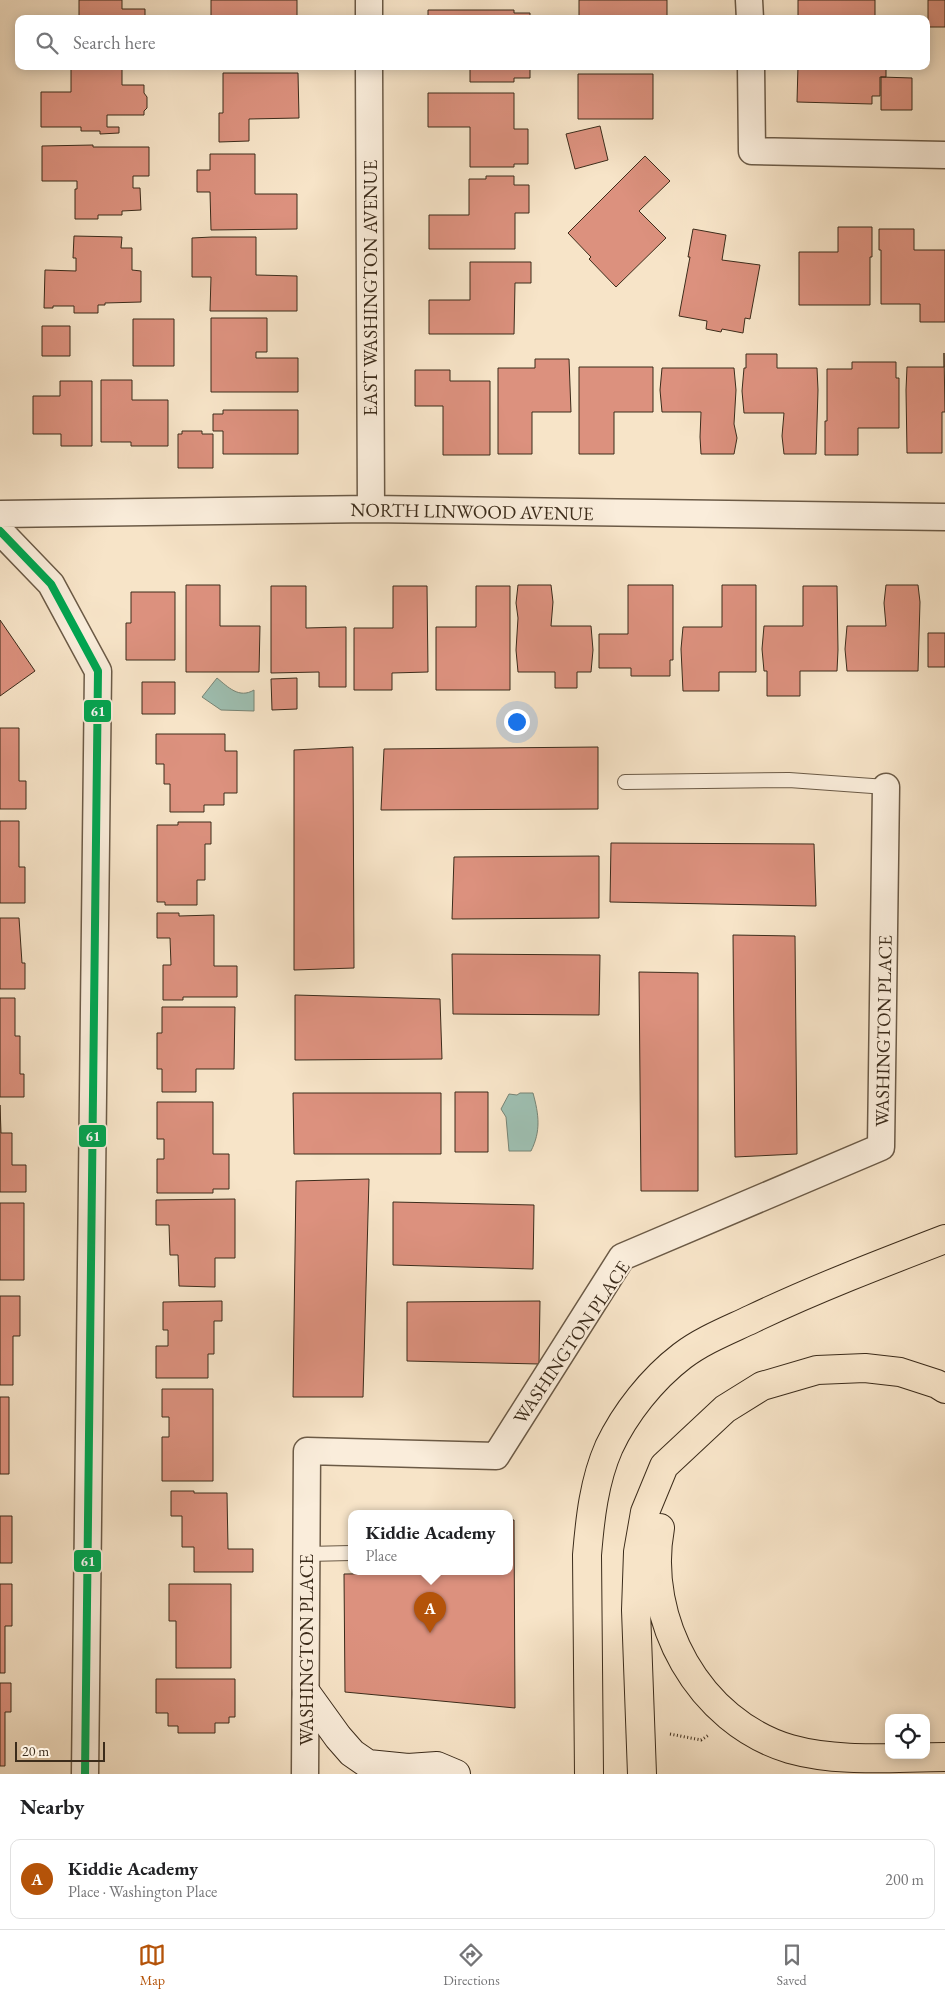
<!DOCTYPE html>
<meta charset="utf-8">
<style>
body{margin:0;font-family:"EB Garamond",serif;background:#f2f2f2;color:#202124}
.controls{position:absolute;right:15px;bottom:15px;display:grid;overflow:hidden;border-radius:10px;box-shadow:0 2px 12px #0003}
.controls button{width:45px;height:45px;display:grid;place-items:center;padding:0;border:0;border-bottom:1px solid #e0e0e0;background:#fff;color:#202124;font:25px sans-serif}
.scale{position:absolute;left:15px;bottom:12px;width:90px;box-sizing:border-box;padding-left:5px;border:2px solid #3c2c1b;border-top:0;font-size:14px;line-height:18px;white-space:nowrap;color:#3c2c1b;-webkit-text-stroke:4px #faeddb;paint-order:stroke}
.you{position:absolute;left:516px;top:721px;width:18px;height:18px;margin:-12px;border:4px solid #fff;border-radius:50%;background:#1a73e8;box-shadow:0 0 0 8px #1a73e833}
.badge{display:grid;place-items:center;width:32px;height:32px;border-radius:50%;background:#b45309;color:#fff;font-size:16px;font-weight:700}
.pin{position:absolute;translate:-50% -41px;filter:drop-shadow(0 1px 2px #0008)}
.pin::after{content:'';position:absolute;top:26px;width:18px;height:15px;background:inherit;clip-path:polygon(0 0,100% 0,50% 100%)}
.popup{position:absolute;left:348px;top:1510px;width:165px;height:65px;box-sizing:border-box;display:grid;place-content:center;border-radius:10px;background:#fff;filter:drop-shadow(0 1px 4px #0005);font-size:16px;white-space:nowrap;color:#757577}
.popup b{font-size:19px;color:#202124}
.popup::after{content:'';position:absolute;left:50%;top:100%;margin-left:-10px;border:10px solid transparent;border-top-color:#fff}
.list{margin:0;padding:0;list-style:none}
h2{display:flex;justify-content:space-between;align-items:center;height:65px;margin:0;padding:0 20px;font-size:21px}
h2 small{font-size:16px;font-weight:400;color:#757577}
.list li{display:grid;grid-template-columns:32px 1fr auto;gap:15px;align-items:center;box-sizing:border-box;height:80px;margin:0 10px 10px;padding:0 10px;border:1px solid #e0e0e0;border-radius:10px}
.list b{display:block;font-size:19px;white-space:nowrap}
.list p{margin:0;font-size:16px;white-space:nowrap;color:#757577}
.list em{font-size:16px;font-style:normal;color:#757577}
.icon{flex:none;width:28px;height:28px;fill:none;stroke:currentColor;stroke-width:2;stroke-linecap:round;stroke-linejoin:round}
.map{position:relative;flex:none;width:945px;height:1774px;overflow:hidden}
.search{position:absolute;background:#fff;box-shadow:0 2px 12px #0003;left:15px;right:15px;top:15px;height:55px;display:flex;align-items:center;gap:12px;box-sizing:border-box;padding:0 18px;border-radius:10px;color:#757577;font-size:19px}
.sheet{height:155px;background:#fff}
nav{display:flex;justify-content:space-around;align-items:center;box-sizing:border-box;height:70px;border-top:1px solid #e0e0e0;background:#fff;font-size:14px;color:#757577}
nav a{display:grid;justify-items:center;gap:2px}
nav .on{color:#b45309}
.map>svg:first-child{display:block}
.water{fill:#9ebfb1;stroke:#778475}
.building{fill:#dc917e;stroke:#3c2c1b}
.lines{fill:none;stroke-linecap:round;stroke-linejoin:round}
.lane-casing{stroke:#6b5a46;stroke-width:16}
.street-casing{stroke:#6b5a46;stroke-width:29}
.secondary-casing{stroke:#3c2c1b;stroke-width:30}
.highway-casing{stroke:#3c2c1b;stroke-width:30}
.path{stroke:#3c2c1b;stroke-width:3;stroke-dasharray:1 2.5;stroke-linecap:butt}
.lane{stroke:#faeddb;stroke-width:14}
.street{stroke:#faeddb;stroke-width:26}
.secondary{stroke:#faeddb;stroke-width:28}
.highway{stroke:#f7e4c8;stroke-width:28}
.bus-1-casing{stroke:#faeddb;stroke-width:11}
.bus-1{stroke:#00a651;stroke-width:8}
.labels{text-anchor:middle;stroke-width:4;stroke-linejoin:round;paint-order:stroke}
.street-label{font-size:19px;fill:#3c2c1b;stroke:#faeddb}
.line-badge{stroke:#faeddb;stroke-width:2}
.badge-label{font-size:14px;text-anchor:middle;font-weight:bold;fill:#fff}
</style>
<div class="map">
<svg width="945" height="1774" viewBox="0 0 945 1774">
<rect width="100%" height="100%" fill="#f7e4c8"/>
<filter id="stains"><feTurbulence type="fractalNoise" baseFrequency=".004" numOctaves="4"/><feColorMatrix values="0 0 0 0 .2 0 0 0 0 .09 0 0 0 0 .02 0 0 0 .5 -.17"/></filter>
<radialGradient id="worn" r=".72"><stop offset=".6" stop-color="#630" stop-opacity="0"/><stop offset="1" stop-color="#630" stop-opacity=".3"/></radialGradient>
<path class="water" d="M217 678C228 687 239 699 254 690V711L221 710 202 697Z
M520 1093H533C539 1115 541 1131 531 1151H509L506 1117 501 1109 509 1094 517 1095Z"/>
<path class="building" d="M79 0H122V9H145V19H79Z
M211 0H297V19H211Z
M579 0H667V19H579Z
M798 0H875V19H798Z
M928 0H945V27H928Z
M428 10H514V13H530V19H428Z
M71 66H122V85H144V93L147 97V108L144 111V115H107V127H119V133L100 134V131H81V127H41V92H71Z
M470 66H530V78H514V82H470Z
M798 66H886V77H880V96H872V104L797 102Z
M223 73H298L299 118 249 119V141L219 142V113H223Z
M578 74H653V119H578Z
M881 77 912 78V110H881Z
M428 93H514V129H528V164H514V167H470V127H428Z
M600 126 608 160 575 169 566 134Z
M93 145V147H149V176H133V188H140L141 210 122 211V215H98V219H75V189H77V181H42V146Z
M210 154H255V194H297V229L211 230 210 192H197V170H210Z
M645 156 670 181 639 211 666 238 616 287 589 259 591 257 568 233Z
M486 176H514V185H529V213H515V249H429V215H469V179H486Z
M838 227H872V257H870V305H799V252H838Z
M693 229 726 235 722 260 760 265 750 319 745 318 743 333 722 329 721 332 706 329 707 321 679 316 690 257H688Z
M879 229H914V250H945V322H920V304H881V250H879Z
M74 236 122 237 121 248H132V270L141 271V302L105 303V305H98V313H74V306H53V308H44L45 270 76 271V258H73Z
M212 237H256V275L297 276V311H210L211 277H192V238Z
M470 262H531V283H515L514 334H429V300H470Z
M211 318H267V352H256V358H298V392H211Z
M133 319H174V366H133Z
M42 326H70V356H42Z
M944 353 945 412H942V453H907L906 390 907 367H944Z
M746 354H777V368H817L818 390 816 454H784L782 436 784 413H744L742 391 744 368H746Z
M535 359H569L571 412H532V454H498V368H535Z
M852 362H896V378H899V428H858V455H825V421H827V369H852Z
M579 367H653V412H614V454H579Z
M662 368H734L736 390 734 424 737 438 734 454H701L700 437 701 412H662L660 390Z
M415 370H450V381H490V455H443V406H415Z
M101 380H132V400H168V446H131V442H101Z
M60 381H92V446H61V434H33V396H60Z
M223 410H298V454H223V431H213V414H223Z
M182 431H202V434H213V468H178V434H182Z
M186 585H220V626H260L259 672H186Z
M518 585H551L553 602 551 626H591L593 650 591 672H577V688H555V672H518L516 650 518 618 516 603Z
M628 585H673V660H670V676H631V668H599V634H628Z
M722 585H756V672H719V691H683L681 649 683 627H722Z
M886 585H918L920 602 918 671H847L845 649 847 626H886L884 603Z
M271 586H306V628L346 627V687H319V672L271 673Z
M393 586H427L428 672 392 673V690H354V628H393Z
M476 586H510V690H436V627H476Z
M803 586H837L838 650 837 671H800V696H767V671H764L762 649 764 626H803Z
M131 592H175V660H126V623H131Z
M0 620 35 671 0 696Z
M928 633H945V667H928Z
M297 678V709L272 710 271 679Z
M142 682H175V714H142Z
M0 728H19V781H26V809H0Z
M156 734H225V751H237V793H224V805H204V812H170V784H164V764H156Z
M353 747 354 968 294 970V750Z
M598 747V809L381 810 384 749Z
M0 821H19V867H25V903H0Z
M178 822H211V844H205V880H197V905H165V902H157V825H178Z
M611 843 814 844 816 906 610 902Z
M599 856V918L452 919 454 857Z
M157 913H179V916L214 915V966H237V997H183V1000H163V965H171L170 938H157Z
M0 918H19L22 963H25V989H0Z
M733 935 795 936 797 1154 735 1157Z
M452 954 600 955 599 1015 453 1014Z
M639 972 698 973V1191H641Z
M295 995 440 999 442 1059 295 1060Z
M0 998H15V1036H20V1074H24V1097H0Z
M162 1007H235L234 1069H196V1092H162V1069H157V1033H162Z
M455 1092H488V1152H455Z
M293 1093H441V1154H294Z
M157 1102H213V1154H229V1189H213V1193H157V1159H164V1139H157Z
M0 1105 1 1133H12V1165H26V1192H0Z
M369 1179 363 1397H293L296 1181Z
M235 1199V1258H215V1287L179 1286 178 1255H170L169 1225H156V1200Z
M393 1202 534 1205 533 1269 393 1265Z
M0 1203H24V1280H0Z
M0 1296H20V1336H13V1385H0Z
M222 1301V1321H214V1354H208V1378H156V1346H168V1330H163V1302Z
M540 1301 539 1364 407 1361V1302Z
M162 1389H213V1481H162V1437H169V1417H162Z
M0 1397H9V1474H0Z
M171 1491H194V1493H227L228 1549H253V1572H194V1547H182V1516H171Z
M0 1516H12V1563H0Z
M509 1520H514L515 1708 345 1692 344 1574 509 1572Z
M0 1584H12V1626H5V1673H0Z
M169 1584H231V1668H176V1621H169Z
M156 1679H235V1717H229V1723H215V1733H178V1726H168V1713H156Z
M0 1683H11V1712H5V1766H0Z"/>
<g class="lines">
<g class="lane-casing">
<path id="lane" d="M625 782 789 780 886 787
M307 1554 351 1553"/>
</g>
<g class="street-casing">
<path id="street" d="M369 0V19
M749 0 750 19
M369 66 371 509
M751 66 752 151 945 155
M0 514 371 509 945 517
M0 531 51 584 98 671 85 1774
M305 1774 307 1451 496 1456 622 1257 881 1147 886 787"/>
</g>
<g class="secondary-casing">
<path id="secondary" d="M307 1694 338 1737 352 1753 368 1764 408 1768 437 1766 456 1774"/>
</g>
<g class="highway-casing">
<path id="highway" d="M660 1528C643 1620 699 1722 790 1749 840 1763 894 1757 945 1757
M589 1774 587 1555C590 1519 594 1481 609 1447 625 1413 652 1379 682 1356 703 1340 729 1330 752 1319 815 1289 880 1264 945 1239
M642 1774 636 1610 638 1552 645 1512 664 1466 725 1409 762 1386 817 1370 865 1368 900 1372 937 1384 945 1389"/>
</g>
<path class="path" d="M670 1734 701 1740 709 1735"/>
<use href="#lane" class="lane"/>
<use href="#street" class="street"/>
<use href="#secondary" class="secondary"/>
<use href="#highway" class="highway"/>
<g class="bus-1-casing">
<path id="bus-1" d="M0 531 51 584 98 671 85 1774"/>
</g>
<use href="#bus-1" class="bus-1"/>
</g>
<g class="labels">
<g class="street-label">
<text transform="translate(370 288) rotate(-90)" y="7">EAST WASHINGTON AVENUE</text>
<text transform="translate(472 511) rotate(1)" y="7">NORTH LINWOOD AVENUE</text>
<text transform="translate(883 1031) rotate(-89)" y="7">WASHINGTON PLACE</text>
<text transform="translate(571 1342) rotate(-56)" y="7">WASHINGTON PLACE</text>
<text transform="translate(306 1650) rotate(-90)" y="7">WASHINGTON PLACE</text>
</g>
</g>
<g class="line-badge">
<rect x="83" y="699" width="29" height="24" rx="5" fill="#00a651"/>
<rect x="78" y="1124" width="29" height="24" rx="5" fill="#00a651"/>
<rect x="73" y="1549" width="29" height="24" rx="5" fill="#00a651"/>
</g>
<g class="badge-label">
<text x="98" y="716">61</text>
<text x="93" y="1141">61</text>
<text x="88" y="1566">61</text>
</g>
<rect width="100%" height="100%" filter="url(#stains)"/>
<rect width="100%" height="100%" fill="url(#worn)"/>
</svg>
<div class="controls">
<button><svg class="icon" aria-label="locate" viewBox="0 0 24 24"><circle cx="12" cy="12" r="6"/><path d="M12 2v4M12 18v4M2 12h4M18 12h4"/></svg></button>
</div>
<div class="scale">20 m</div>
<div class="you"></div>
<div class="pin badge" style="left:430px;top:1633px">A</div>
<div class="popup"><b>Kiddie Academy</b>Place</div>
<div class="search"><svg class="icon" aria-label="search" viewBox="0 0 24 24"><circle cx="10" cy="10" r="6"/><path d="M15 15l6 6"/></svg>Search here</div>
</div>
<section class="sheet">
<h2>Nearby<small></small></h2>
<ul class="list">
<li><span class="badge">A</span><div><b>Kiddie Academy</b><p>Place · Washington Place</p></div><em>200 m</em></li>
</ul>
</section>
<nav>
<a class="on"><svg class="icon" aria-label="map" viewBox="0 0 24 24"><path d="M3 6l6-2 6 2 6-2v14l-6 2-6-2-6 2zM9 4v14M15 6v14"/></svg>Map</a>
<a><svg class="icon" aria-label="directions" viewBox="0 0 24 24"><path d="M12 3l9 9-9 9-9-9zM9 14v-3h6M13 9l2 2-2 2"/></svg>Directions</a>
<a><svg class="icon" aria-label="saved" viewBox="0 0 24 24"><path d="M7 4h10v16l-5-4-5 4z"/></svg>Saved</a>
</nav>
